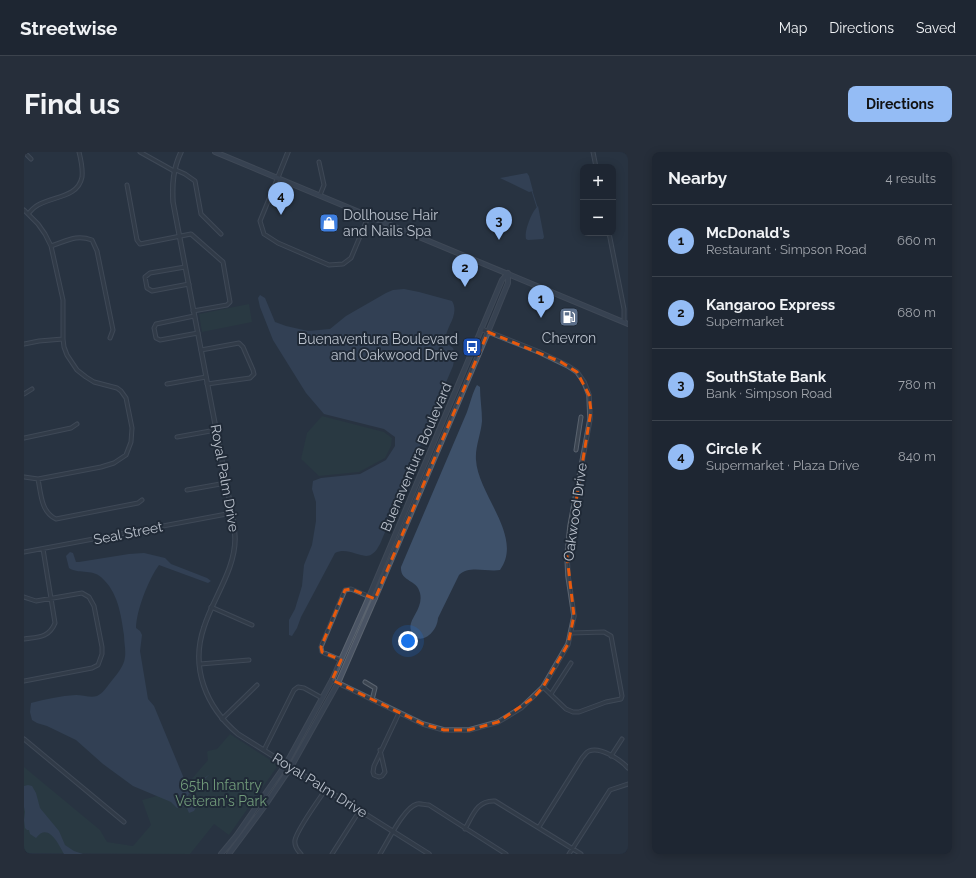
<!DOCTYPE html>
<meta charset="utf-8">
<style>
body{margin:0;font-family:Raleway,sans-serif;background:#262e3a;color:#f1f3f6}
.controls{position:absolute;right:12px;top:12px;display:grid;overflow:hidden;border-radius:8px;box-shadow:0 2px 10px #0003}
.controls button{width:36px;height:36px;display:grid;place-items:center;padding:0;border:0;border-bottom:1px solid #3c434d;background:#1e2632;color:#f1f3f6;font:20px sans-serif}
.you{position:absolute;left:384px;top:489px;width:14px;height:14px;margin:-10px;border:3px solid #fff;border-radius:50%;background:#1a73e8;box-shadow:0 0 0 6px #1a73e833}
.badge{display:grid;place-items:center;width:26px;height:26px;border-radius:50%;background:#94bcf5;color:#111;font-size:13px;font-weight:700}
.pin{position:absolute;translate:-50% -33px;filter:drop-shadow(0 1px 2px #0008)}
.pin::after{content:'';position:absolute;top:21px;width:14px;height:12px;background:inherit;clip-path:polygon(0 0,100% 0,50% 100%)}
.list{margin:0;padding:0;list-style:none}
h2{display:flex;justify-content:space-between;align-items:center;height:52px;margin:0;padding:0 16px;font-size:17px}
h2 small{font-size:13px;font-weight:400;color:#a1a5ac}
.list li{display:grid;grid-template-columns:26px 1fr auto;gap:12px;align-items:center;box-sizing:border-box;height:72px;padding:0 16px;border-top:1px solid #3c434d}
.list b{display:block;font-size:15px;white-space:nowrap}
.list p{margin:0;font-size:13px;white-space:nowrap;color:#a1a5ac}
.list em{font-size:13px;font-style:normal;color:#a1a5ac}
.map{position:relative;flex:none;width:604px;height:702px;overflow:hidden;border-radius:8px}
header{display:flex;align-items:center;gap:24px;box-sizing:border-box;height:56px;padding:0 20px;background:#1e2632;border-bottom:1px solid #3c434d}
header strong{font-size:19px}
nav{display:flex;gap:22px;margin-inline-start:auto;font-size:14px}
.intro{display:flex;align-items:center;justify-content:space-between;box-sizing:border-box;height:96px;padding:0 24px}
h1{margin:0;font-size:28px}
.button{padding:10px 18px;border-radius:8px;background:#94bcf5;color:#111;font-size:14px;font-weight:700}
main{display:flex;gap:24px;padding:0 24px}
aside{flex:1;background:#1e2632;border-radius:8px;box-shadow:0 2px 10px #0003}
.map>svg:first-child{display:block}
.green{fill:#2a4043}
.water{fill:#3e516a}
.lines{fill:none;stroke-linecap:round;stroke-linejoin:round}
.stream{stroke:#3e516a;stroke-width:1}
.minor-casing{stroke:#5a636f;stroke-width:5}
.tertiary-casing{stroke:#5a636f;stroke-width:5.5}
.secondary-casing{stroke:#5a636f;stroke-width:6}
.minor{stroke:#3c4551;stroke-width:3}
.tertiary{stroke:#3c4551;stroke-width:3.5}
.secondary{stroke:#4a5464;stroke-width:4}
.marked{fill:none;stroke:#e8590c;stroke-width:3;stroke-dasharray:8 5;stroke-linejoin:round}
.labels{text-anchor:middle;stroke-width:4;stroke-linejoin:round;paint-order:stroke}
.poi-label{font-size:14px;fill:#b9c0cb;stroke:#202a37;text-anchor:start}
.street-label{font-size:14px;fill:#b9c0cb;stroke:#202a37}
.park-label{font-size:14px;fill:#719b7a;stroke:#202a37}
</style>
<header>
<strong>Streetwise</strong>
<nav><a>Map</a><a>Directions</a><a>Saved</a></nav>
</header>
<div class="intro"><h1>Find us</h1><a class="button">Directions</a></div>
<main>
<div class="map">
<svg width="604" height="702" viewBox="0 0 604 702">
<rect width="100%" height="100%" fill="#283342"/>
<path class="green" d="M225 152 228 170 178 180 175 162Z
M298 264 360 280 368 286 367 294 361 306 335 320 295 324 277 307 283 281Z
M206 582 251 611 253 615 205 683 190 672 166 702 0 701V615L76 678 83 690 109 694 127 673 118 648 159 637 184 608 183 600 184 599 193 597Z"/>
<path class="water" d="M503 21 505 24 509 39 505 40 476 26Z
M514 54 520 85 519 87 504 88 502 87C500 79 508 59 514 54Z
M380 137 395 140 428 149C437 164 418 178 422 191L429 196 431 202 429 214 406 268 401 285 385 314 386 320 356 392C354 395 352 400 348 402 339 409 325 394 311 401L277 465 273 476 268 484 265 483V468L271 457 278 434 280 413 288 393 292 369V350L288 337 289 329 297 326 336 322 362 308 371 294V285L360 277 300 262 282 241 249 188 236 155 234 146 236 143 241 146 251 170 262 174 284 179 306 177 322 164 362 141 369 138Z
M453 233 456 235C456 246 458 258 458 269 457 282 451 295 452 308 454 343 500 385 476 418 462 420 445 413 435 423L414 466C413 483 392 496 387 478 383 468 400 457 396 441 393 427 376 430 377 415L443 260C446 252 449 239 453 233Z
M46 400 49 401 52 410H55L105 402 120 401 141 406 147 412 183 426 187 429 184 431 135 413C125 426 112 459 112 476L116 479 118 483 116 499 124 547 130 554 161 629 160 635 164 638 186 622 164 643 166 647 174 648 175 650 170 659 165 661 162 654 153 656 147 650 109 634 79 612 52 588 23 574 13 571 8 568 6 560 7 551C21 547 37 544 52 543 58 543 67 546 73 544 79 541 82 536 86 531 92 523 100 515 101 505 102 498 100 490 100 483 97 462 94 440 77 425 68 417 53 422 45 416L42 404Z
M4 633 8 634 12 641 16 656 35 679 41 693 50 699 59 702H40C34 691 24 670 12 686L6 682 5 678H3L1 676 0 668 1 660 0 655V634Z"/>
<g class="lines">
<path class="stream" d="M508 39 513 55"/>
<g class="minor-casing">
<path id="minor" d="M0 0 7 7
M116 0 150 19 152 18 161 22 171 29 177 62 197 82
M569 0 572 15
M295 10 300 33 296 43
M254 25 236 69 240 82 254 91 305 113 319 112 327 106 345 63
M103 33 113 88 116 92 167 82 199 110 206 150 203 153 169 159
M0 58 14 72 21 82 27 94 39 148V187L40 195 43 203 53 218 62 225 70 230 93 236 97 239 102 246 108 276 107 290 102 303 90 311 77 315 14 327 0 325
M4 62C6 60 8 57 11 55 25 44 54 47 58 25 59 16 57 8 55 0
M585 81 600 157V170
M27 94C43 89 52 82 68 88L73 99 89 178 86 186
M161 115 126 121 121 125 123 136 128 139 165 132
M170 164 132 172 130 176 132 186 136 188 174 181
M0 192 15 189 39 187
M177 198 215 191 219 195 229 218 230 222 226 226 183 232
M143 232 182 225
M0 242 8 237
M153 285 192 278
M0 286 47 276 53 272
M552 298 557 265
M14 327C17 342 17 360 32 367L114 351 118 348
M163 338 202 331
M0 400 208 361
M0 445 12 449 58 441 65 445 70 454 78 495V502L74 513 68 516 0 529
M187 455 228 473
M0 487C14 485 25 486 31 471L19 397
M317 508 298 500 297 495 321 438 327 437 351 447
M176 512 225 508
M341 530 351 536 348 548
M519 535 542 557 549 560H555L582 550 597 547 598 544 587 484 580 480 547 481
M527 542 547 511
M198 567 233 533
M0 587 100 670
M240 598 270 538 274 535 280 536 298 546
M356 598 361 620 358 624 355 625 350 623 349 620 350 614 375 561
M587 604 598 587
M515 675 558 606C560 604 562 600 565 599 576 594 597 608 604 616
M441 677C449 663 453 648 471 649L557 702
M277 702C273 698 270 694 271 688 273 678 295 647 302 637
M308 702 336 658
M356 702C363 691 380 655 393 652 396 651 401 653 405 653L482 702
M545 702 586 638 604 632"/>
</g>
<g class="tertiary-casing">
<path id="tertiary" d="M157 0C149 17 148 32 149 50L210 372C210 376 211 382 211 387 211 418 189 446 180 475 166 516 182 555 214 582L405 702
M254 25 264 0
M308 528 399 572 420 578H445L474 570 497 556 519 535 544 492 550 464 544 424 543 404 546 374 566 267 565 243 560 230 553 220 544 214 515 200 457 177"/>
</g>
<g class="secondary-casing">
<path id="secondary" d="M191 0 604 172
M197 702 212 684 262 612 308 528 345 445 478 128 484 121
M205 702 240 655 267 615 314 531 354 439 464 180 484 131V122"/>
</g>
<use href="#minor" class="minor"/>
<use href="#tertiary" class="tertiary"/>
<use href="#secondary" class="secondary"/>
</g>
<path d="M0 0H604V702H0ZM464 180 537 210 553 220 565 243 567 259 543 404 550 464 544 492 519 535 509 546 474 570 445 578H420L399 572 308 528 317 508 298 500 297 495 321 438 327 437 351 447Z" fill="#283342" fill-opacity=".55" fill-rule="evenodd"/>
<path class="marked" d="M464 180 537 210 553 220 565 243 567 259 543 404 550 464 544 492 519 535 509 546 474 570 445 578H420L399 572 308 528 317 508 298 500 297 495 321 438 327 437 351 447Z"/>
<defs>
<g id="shop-square" transform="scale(1)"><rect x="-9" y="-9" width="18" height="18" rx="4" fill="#3f7fe0" stroke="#202a37"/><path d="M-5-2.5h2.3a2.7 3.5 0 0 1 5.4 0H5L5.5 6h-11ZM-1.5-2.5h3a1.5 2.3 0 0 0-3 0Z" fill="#fff"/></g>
<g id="fuel-square" transform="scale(1)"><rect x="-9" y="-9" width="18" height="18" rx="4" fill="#5c6f8a" stroke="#202a37"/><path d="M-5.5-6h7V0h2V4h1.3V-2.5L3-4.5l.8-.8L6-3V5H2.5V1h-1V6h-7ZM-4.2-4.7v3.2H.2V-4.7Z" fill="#fff"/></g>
<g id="bus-square" transform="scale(1)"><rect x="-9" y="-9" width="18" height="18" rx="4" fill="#1a4fb4" stroke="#202a37"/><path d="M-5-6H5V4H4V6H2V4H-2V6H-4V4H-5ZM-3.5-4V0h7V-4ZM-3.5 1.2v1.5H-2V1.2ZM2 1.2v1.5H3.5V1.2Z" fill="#fff"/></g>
</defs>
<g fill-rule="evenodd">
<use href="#shop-square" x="305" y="71"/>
<use href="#fuel-square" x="545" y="165"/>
<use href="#bus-square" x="448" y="195"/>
</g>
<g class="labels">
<g class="poi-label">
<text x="319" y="68">Dollhouse Hair<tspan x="319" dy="16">and Nails Spa</tspan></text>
<text x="545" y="191" text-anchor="middle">Chevron</text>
<text x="434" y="192" text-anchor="end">Buenaventura Boulevard<tspan x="434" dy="16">and Oakwood Drive</tspan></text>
</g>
<g class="street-label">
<text transform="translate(392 305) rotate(-67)" y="5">Buenaventura Boulevard</text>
<text transform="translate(201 326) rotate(80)" y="5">Royal Palm Drive</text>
<text transform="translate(551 360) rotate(-82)" y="5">Oakwood Drive</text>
<text transform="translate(104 381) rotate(-11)" y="5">Seal Street</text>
<text transform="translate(296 633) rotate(32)" y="5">Royal Palm Drive</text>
</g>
<g class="park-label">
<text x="197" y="638">65th Infantry<tspan x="197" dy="16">Veteran's Park</tspan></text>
</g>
</g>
</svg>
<div class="controls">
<button>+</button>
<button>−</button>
</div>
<div class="you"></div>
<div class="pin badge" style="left:517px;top:166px">1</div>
<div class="pin badge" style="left:441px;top:135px">2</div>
<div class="pin badge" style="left:475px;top:88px">3</div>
<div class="pin badge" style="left:257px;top:63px">4</div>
</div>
<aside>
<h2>Nearby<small>4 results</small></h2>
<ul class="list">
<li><span class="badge">1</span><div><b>McDonald's</b><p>Restaurant · Simpson Road</p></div><em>660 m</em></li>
<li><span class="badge">2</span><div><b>Kangaroo Express</b><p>Supermarket</p></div><em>680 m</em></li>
<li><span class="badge">3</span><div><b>SouthState Bank</b><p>Bank · Simpson Road</p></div><em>780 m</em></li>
<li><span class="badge">4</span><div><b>Circle K</b><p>Supermarket · Plaza Drive</p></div><em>840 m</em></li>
</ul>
</aside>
</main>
